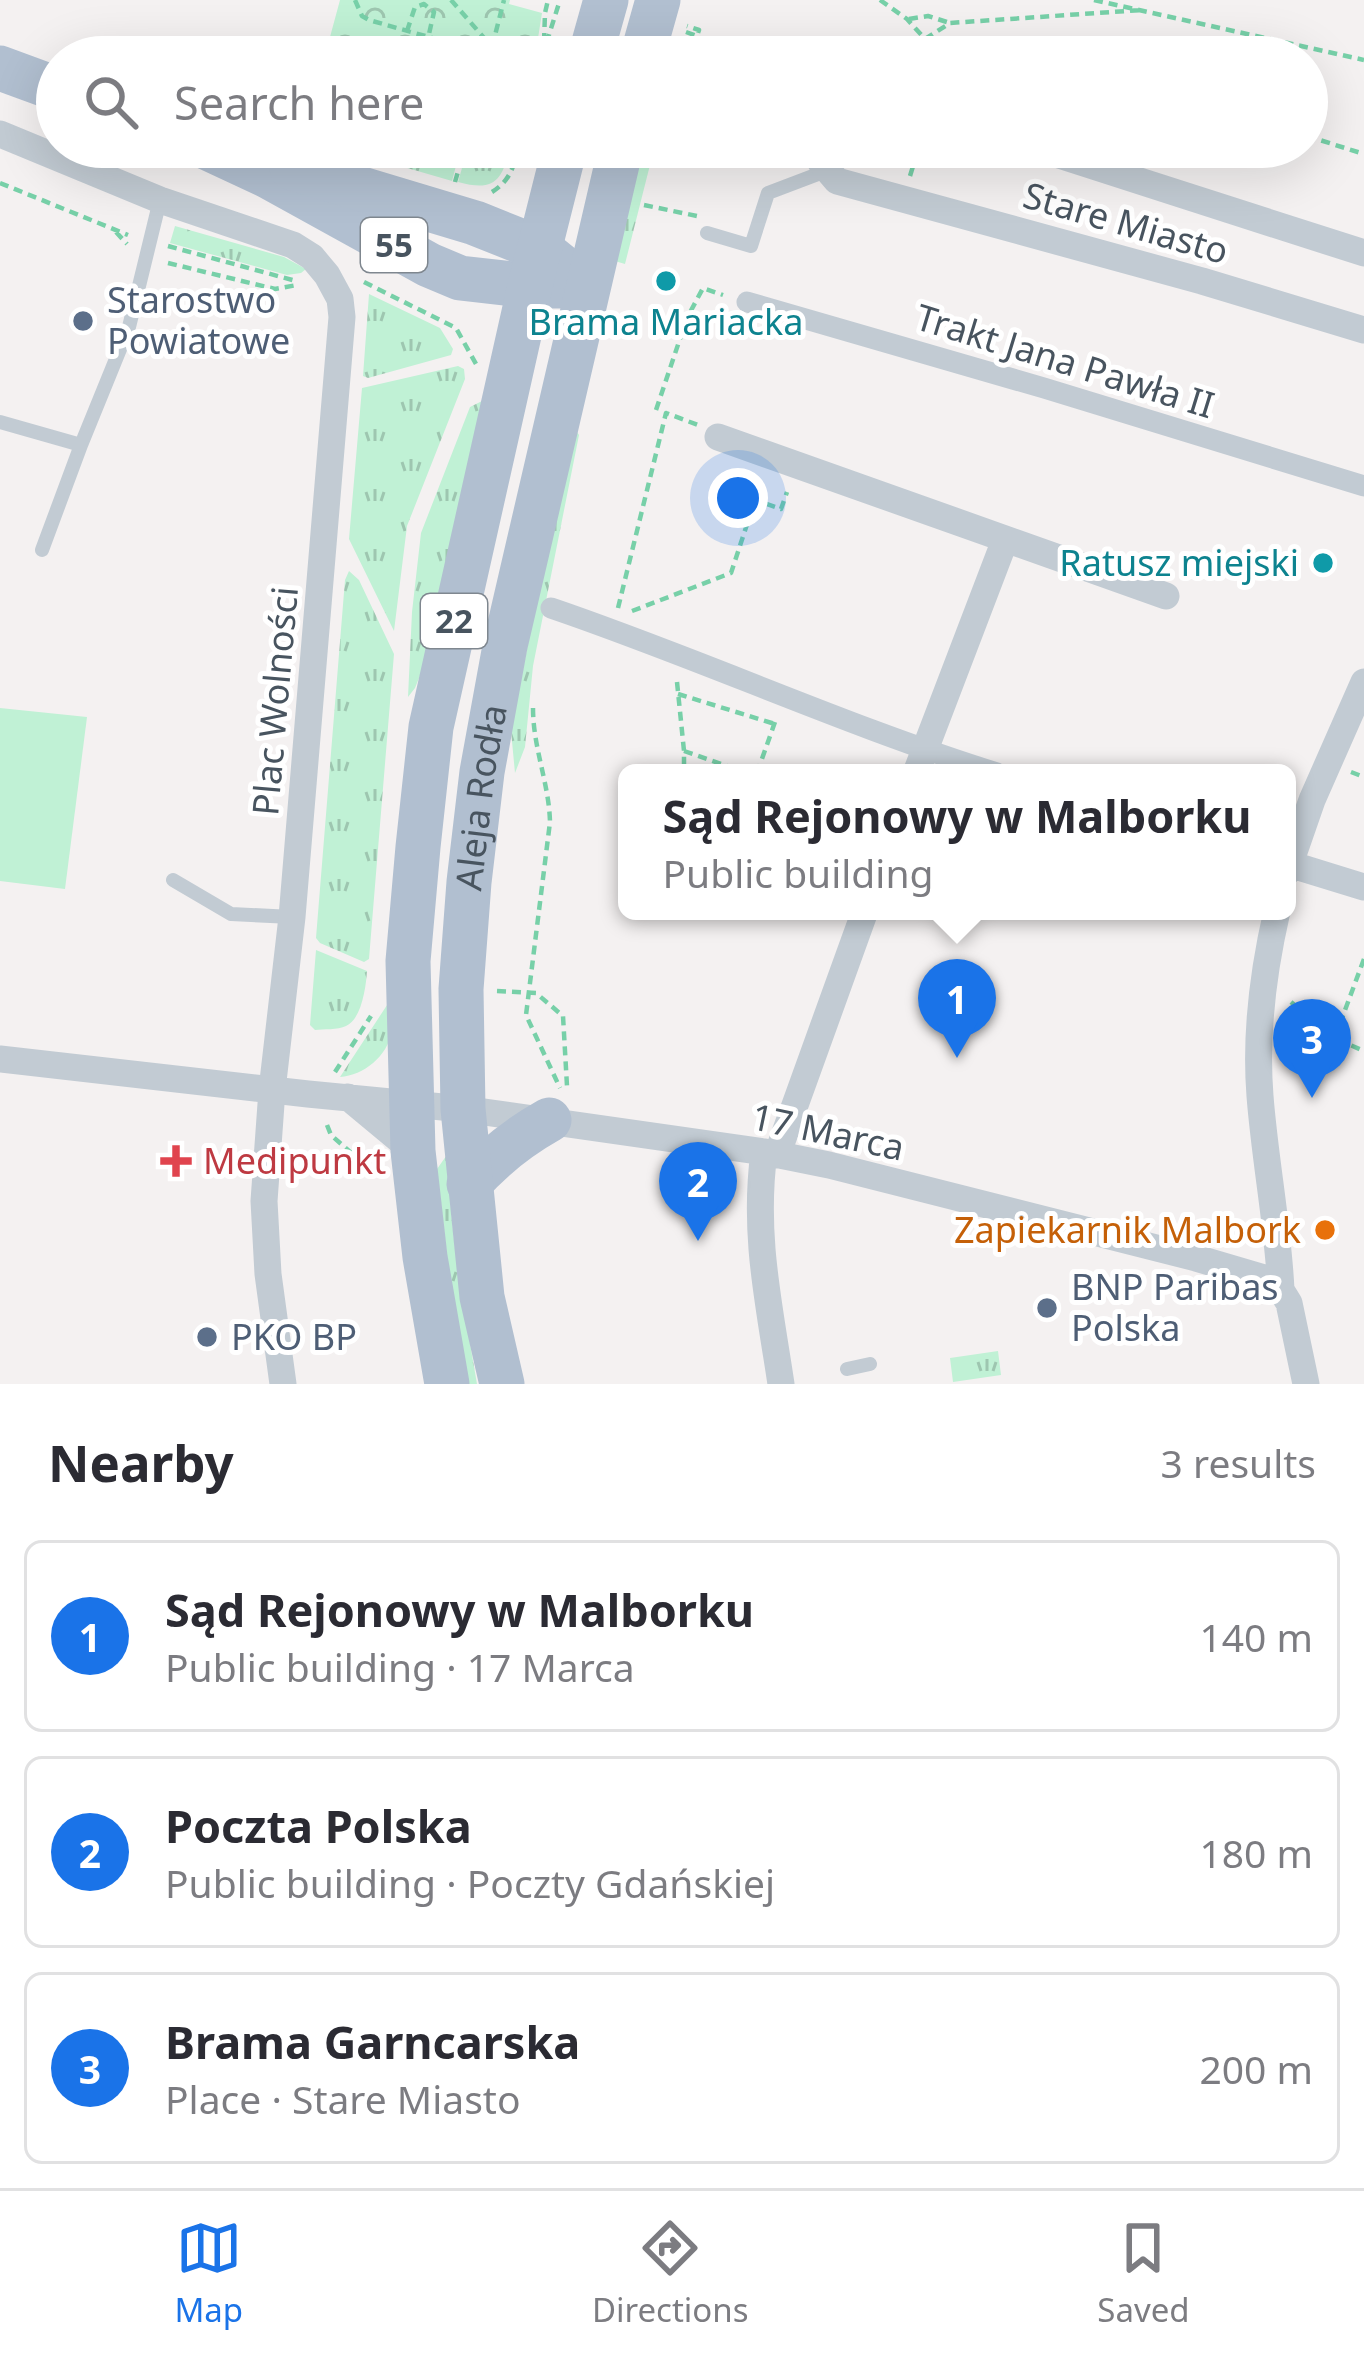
<!DOCTYPE html>
<meta charset="utf-8">
<style>
body{margin:0;font-family:"Noto Sans",sans-serif;background:#f7f7f7;color:#2b2b33}
.you{position:absolute;left:738px;top:498px;width:42px;height:42px;margin:-30px;border:9px solid #fff;border-radius:50%;background:#1a73e8;box-shadow:0 0 0 18px #1a73e833}
.badge{display:grid;place-items:center;width:78px;height:78px;border-radius:50%;background:#1a73e8;color:#fff;font-size:39px;font-weight:700}
.pin{position:absolute;translate:-50% -99px;filter:drop-shadow(0 3px 6px #0008)}
.pin::after{content:'';position:absolute;top:63px;width:42px;height:36px;background:inherit;clip-path:polygon(0 0,100% 0,50% 100%)}
.popup{position:absolute;left:618px;top:764px;width:678px;height:156px;box-sizing:border-box;display:grid;place-content:center;border-radius:18px;background:#fff;filter:drop-shadow(0 3px 9px #0005);font-size:39px;white-space:nowrap;color:#7c7c81}
.popup b{font-size:45px;color:#2b2b33}
.popup::after{content:'';position:absolute;left:50%;top:100%;margin-left:-24px;border:24px solid transparent;border-top-color:#fff}
.list{margin:0;padding:0;list-style:none}
h2{display:flex;justify-content:space-between;align-items:center;height:156px;margin:0;padding:0 48px;font-size:51px}
h2 small{font-size:39px;font-weight:400;color:#7c7c81}
.list li{display:grid;grid-template-columns:78px 1fr auto;gap:36px;align-items:center;box-sizing:border-box;height:192px;margin:0 24px 24px;padding:0 24px;border:3px solid #e1e1e2;border-radius:18px}
.list b{display:block;font-size:45px;white-space:nowrap}
.list p{margin:0;font-size:39px;white-space:nowrap;color:#7c7c81}
.list em{font-size:39px;font-style:normal;color:#7c7c81}
.icon{flex:none;width:66px;height:66px;fill:none;stroke:currentColor;stroke-width:2;stroke-linecap:round;stroke-linejoin:round}
.map{position:relative;flex:none;width:1364px;height:1384px;overflow:hidden}
.search{position:absolute;background:#fff;box-shadow:0 12px 48px #0002;left:36px;right:36px;top:36px;height:132px;display:flex;align-items:center;gap:30px;box-sizing:border-box;padding:0 42px;border-radius:66px;color:#7c7c81;font-size:45px}
.sheet{height:804px;background:#fff}
nav{display:flex;justify-content:space-around;align-items:center;box-sizing:border-box;height:168px;border-top:3px solid #e1e1e2;background:#fff;font-size:33px;color:#7c7c81}
nav a{display:grid;justify-items:center;gap:6px}
nav .on{color:#1a73e8}
.map>svg:first-child{display:block}
.grass{fill:url(#grass-tufts)}
.park{fill:url(#park-crowns)}
.pitch{fill:#c0f1d5}
.lines{fill:none;stroke-linecap:round;stroke-linejoin:round}
.path{stroke:#77d0a8;stroke-width:4.5;stroke-dasharray:9 6;stroke-linecap:butt}
.service{stroke:#c2cbd3;stroke-width:14}
.pedestrian{stroke:#c2cbd3;stroke-width:21}
.minor{stroke:#c2cbd3;stroke-width:27}
.primary{stroke:#b1bfd0;stroke-width:45}
.culture-dot{fill:#0f9aa8;stroke:#fff;stroke-width:4.5}
.service-dot{fill:#5c6f8a;stroke:#fff;stroke-width:4.5}
.health-dot{fill:#e0444e;stroke:#fff;stroke-width:4.5}
.food-dot{fill:#e8710a;stroke:#fff;stroke-width:4.5}
.labels{text-anchor:middle;stroke-width:10;stroke-linejoin:round;paint-order:stroke}
.shield{fill:#fff;stroke:#7f878f;stroke-width:3}
.shield-label{font-size:33px;font-weight:bold;fill:#48545f}
.street-label{font-size:36px;fill:#48545f;stroke:#fff}
.service-label{font-size:36px;fill:#4e5e75;stroke:#fff;text-anchor:start}
.culture-label{font-size:36px;fill:#0d838f;stroke:#fff}
.health-label{font-size:36px;fill:#be3a42;stroke:#fff;text-anchor:start}
.food-label{font-size:36px;fill:#c56008;stroke:#fff;text-anchor:end}
</style>
<div class="map">
<svg width="1364" height="1384" viewBox="0 0 1364 1384">
<defs>
<pattern id="grass-tufts" width="24" height="20" patternUnits="userSpaceOnUse" patternTransform="scale(3)"><rect width="24" height="20" fill="#c0f1d5"/><path d="M3 7l-1-3M5 7V3M7 7l1-3M15 17l-1-3M17 17v-4M19 17l1-3" fill="none" stroke="#9ec6b0"/></pattern>
<pattern id="park-crowns" width="20" height="18" patternUnits="userSpaceOnUse" patternTransform="scale(3)"><rect width="20" height="18" fill="#c0f1d5"/><path d="M2 6a3 3 0 1 1 6 0M12 15a3 3 0 1 1 6 0" fill="none" stroke="#9ec6b0"/></pattern>
</defs>
<rect width="100%" height="100%" fill="#f4f1f1"/>
<path class="grass" d="M360 147H461L452 181 359 154Z
M490 147 510 148C502 181 494 192 458 182L466 154 487 160Z
M635 147H651V161L625 264 608 259Z
M175 226 284 257 306 269 301 273 287 275 170 243Z
M369 294 440 328 453 349 451 355 368 378 363 376Z
M458 366 464 369 465 379 407 526 394 631 349 539 362 388Z
M482 401 438 631 415 688 408 697 412 612 421 533 470 407Z
M571 423 579 435 533 666 525 747 515 773 511 731Z
M349 571 359 580 394 654 369 959 364 962 320 943 316 938 345 580Z
M316 950 367 971C366 986 362 1019 346 1026 338 1030 323 1029 315 1030L310 1025Z
M391 999C391 1009 394 1022 392 1031 387 1057 364 1075 340 1077Z
M449 1152C448 1230 464 1307 477 1384H465L459 1359 437 1169Z
M998 1351 1001 1375 953 1382 950 1358Z"/>
<path class="park" d="M340 0H510L509 4 542 13 535 57H403L330 37Z"/>
<path class="pitch" d="M0 708 87 717 65 889 0 881Z"/>
<g class="lines">
<path class="path" d="M355 0 362 16 369 20 499 57
M451 0 492 47
M880 0 907 19 925 39 950 23 1142 10
M1094 0 1364 60
M909 19 928 16 950 23
M407 31 415 7 424 4 434 12 429 34
M686 32 697 36 699 30 687 26
M925 39 923 56 928 57
M544 42 545 13 548 0
M492 47 504 0
M542 57 560 0
M876 57H891
M1307 136 1364 154
M656 149 695 161
M910 176 919 147
M455 182 465 147
M0 183 128 235
M492 192C511 180 513 167 519 147
M644 205 697 216
M116 232 127 244
M168 246 296 281
M168 263 275 289 297 285
M364 282 456 328 476 364
M656 410 687 318 703 288 723 295
M618 608 666 413 698 425
M632 611 731 573 755 500 781 509 787 492
M677 682 684 751V773
M678 694 775 724
M533 708C533 748 549 783 550 822L526 1015 560 1088
M684 751 747 773
M1351 772 1364 777
M757 773 775 722
M497 991 536 993 563 1016 567 1086
M1291 1002 1334 1038 1364 1051
M1287 1065 1334 1038
M335 1072 371 1016
M1319 1080 1364 959
M327 1125 331 1135 377 1176"/>
<path class="service" d="M707 233 751 246 768 193 826 171
M0 422 81 445 129 327 160 200
M42 550 81 445
M173 880 231 914 292 917
M847 1369 870 1364"/>
<path class="pedestrian" d="M747 302 1044 388 1364 486
M551 608C701 659 846 726 997 773"/>
<path class="minor" d="M0 134 160 200 293 245 312 257 327 275 340 299 342 317 292 917 272 1090 264 1201 268 1274 283 1384
M816 147 820 161 837 181 1202 281 1364 330
M1034 147 1364 253
M718 437 1166 596
M916 773 1005 540
M1289 864 1364 887
M1287 872 1312 800 1364 682
M1277 911C1263 972 1255 1033 1260 1096 1265 1161 1278 1225 1281 1290
M0 1059 308 1094 463 1109 764 1152 829 1165 1196 1258 1264 1278 1281 1290 1289 1303 1306 1384
M348 1097 413 1151
M764 1152C753 1235 769 1303 781 1384
M777 1155 865 911"/>
<g class="primary">
<path d="M590 57 606 0"/>
<path d="M642 57 658 0"/>
<path d="M0 68 57 89"/>
<path d="M206 147 268 176 429 265 460 278 530 286H561"/>
<path d="M292 168 475 223 540 249 561 266"/>
<path d="M469 1184C493 1157 517 1138 549 1120"/>
<path d="M447 1384 425 1257 413 1151 408 961 418 847 431 727 530 286 565 147"/>
<path id="s1" d="M502 1384 482 1297 463 1109 461 989 469 882 482 772 505 646 621 147"/>
</g>
</g>
<g class="culture-dot">
<circle cx="666" cy="281" r="12"/>
<circle cx="1323" cy="563" r="12"/>
</g>
<g class="service-dot">
<circle cx="83" cy="321" r="12"/>
<circle cx="1047" cy="1308" r="12"/>
<circle cx="207" cy="1337" r="12"/>
</g>
<path class="health-dot" d="M170 1143h12v12h12v12h-12v12h-12v-12h-12v-12h12z"/>
<circle class="food-dot" cx="1325" cy="1230" r="12"/>
<g class="labels">
<g class="shield">
<rect x="361" y="218" width="66" height="54" rx="9"/>
<rect x="421" y="594" width="66" height="54" rx="9"/>
</g>
<g class="shield-label">
<text x="394" y="257">55</text>
<text x="454" y="633">22</text>
</g>
<g class="street-label">
<text transform="translate(1126 223) rotate(16)" y="13">Stare Miasto</text>
<text transform="translate(1065 361) rotate(17)" y="13">Trakt Jana Pawła II</text>
<text transform="translate(275 701) rotate(-85)" y="13">Plac Wolności</text>
<text dy="13" stroke="none"><textPath href="#s1" startOffset="591">Aleja Rodła</textPath></text>
<text transform="translate(828 1132) rotate(12)" y="13">17 Marca</text>
</g>
<g class="service-label">
<text x="107" y="313">Starostwo<tspan x="107" dy="41">Powiatowe</tspan></text>
<text x="1071" y="1300">BNP Paribas<tspan x="1071" dy="41">Polska</tspan></text>
<text x="231" y="1350">PKO BP</text>
</g>
<g class="culture-label">
<text x="666" y="335">Brama Mariacka</text>
<text x="1299" y="576" text-anchor="end">Ratusz miejski</text>
</g>
<g class="health-label">
<text x="203" y="1174">Medipunkt</text>
</g>
<g class="food-label">
<text x="1301" y="1243">Zapiekarnik Malbork</text>
</g>
</g>
</svg>
<div class="you"></div>
<div class="pin badge" style="left:957px;top:1058px">1</div>
<div class="popup"><b>Sąd Rejonowy w Malborku</b>Public building</div>
<div class="pin badge" style="left:698px;top:1241px">2</div>
<div class="pin badge" style="left:1312px;top:1098px">3</div>
<div class="search"><svg class="icon" aria-label="search" viewBox="0 0 24 24"><circle cx="10" cy="10" r="6"/><path d="M15 15l6 6"/></svg>Search here</div>
</div>
<section class="sheet">
<h2>Nearby<small>3 results</small></h2>
<ul class="list">
<li><span class="badge">1</span><div><b>Sąd Rejonowy w Malborku</b><p>Public building · 17 Marca</p></div><em>140 m</em></li>
<li><span class="badge">2</span><div><b>Poczta Polska</b><p>Public building · Poczty Gdańskiej</p></div><em>180 m</em></li>
<li><span class="badge">3</span><div><b>Brama Garncarska</b><p>Place · Stare Miasto</p></div><em>200 m</em></li>
</ul>
</section>
<nav>
<a class="on"><svg class="icon" aria-label="map" viewBox="0 0 24 24"><path d="M3 6l6-2 6 2 6-2v14l-6 2-6-2-6 2zM9 4v14M15 6v14"/></svg>Map</a>
<a><svg class="icon" aria-label="directions" viewBox="0 0 24 24"><path d="M12 3l9 9-9 9-9-9zM9 14v-3h6M13 9l2 2-2 2"/></svg>Directions</a>
<a><svg class="icon" aria-label="saved" viewBox="0 0 24 24"><path d="M7 4h10v16l-5-4-5 4z"/></svg>Saved</a>
</nav>
